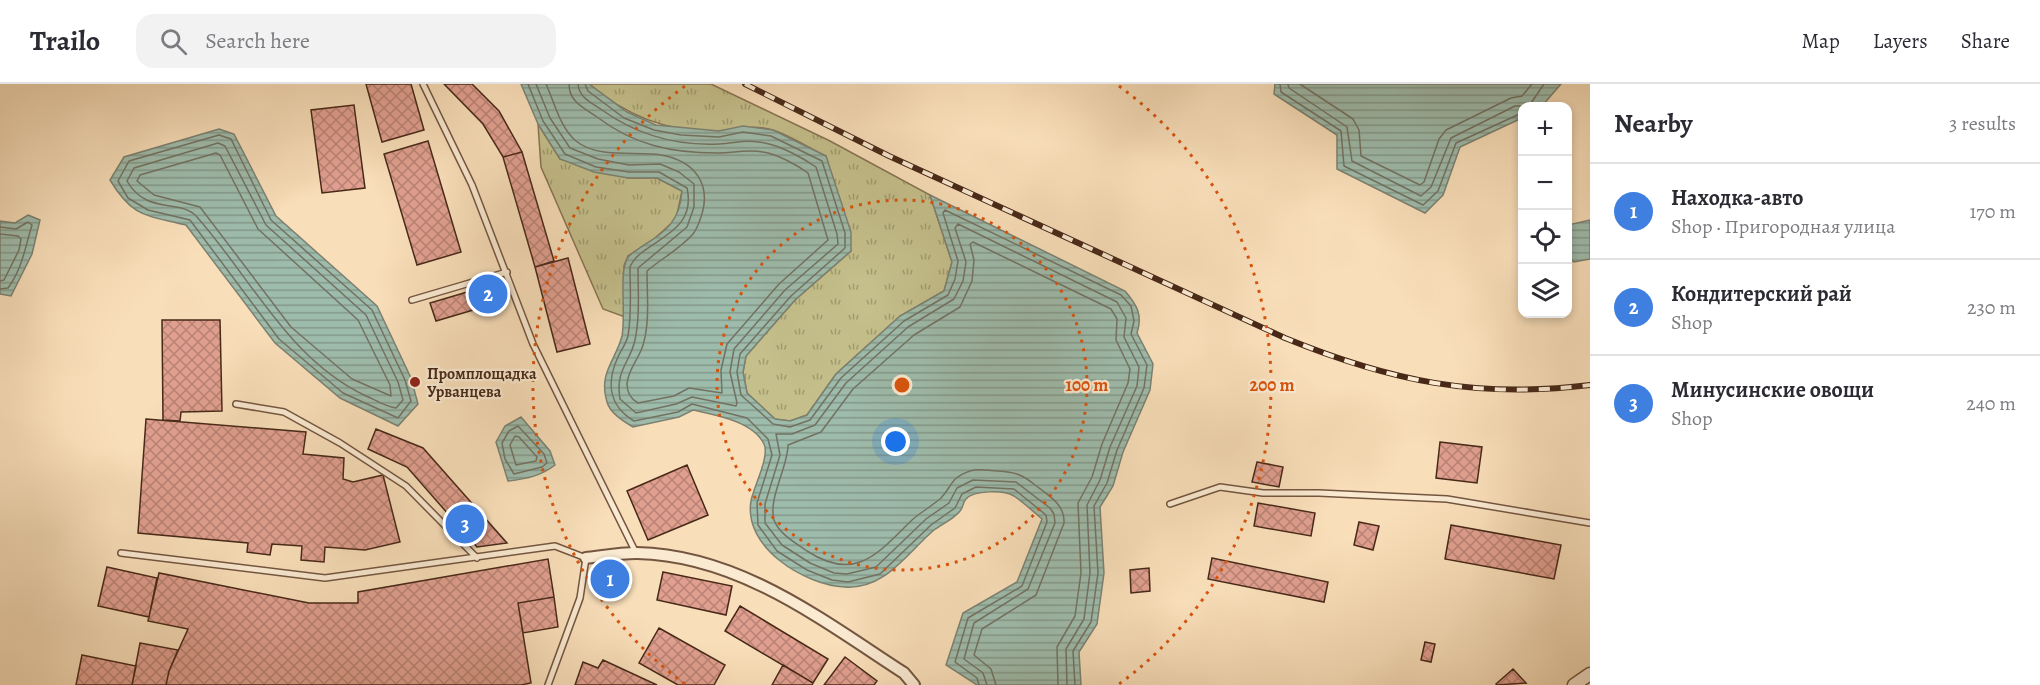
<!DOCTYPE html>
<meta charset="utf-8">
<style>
body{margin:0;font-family:Alegreya,serif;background:#f2f2f3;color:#2b2b33}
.controls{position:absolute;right:18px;top:18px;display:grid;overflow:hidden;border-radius:12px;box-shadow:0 3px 9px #0003}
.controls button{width:54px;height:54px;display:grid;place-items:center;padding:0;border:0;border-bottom:2px solid #e1e1e2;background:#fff;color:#2b2b33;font:30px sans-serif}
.you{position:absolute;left:896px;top:358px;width:21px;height:21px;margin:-15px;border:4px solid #fff;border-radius:50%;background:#1a73e8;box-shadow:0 0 0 9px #1a73e833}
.badge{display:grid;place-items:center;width:39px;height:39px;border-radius:50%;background:#2563eb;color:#fff;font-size:20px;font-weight:700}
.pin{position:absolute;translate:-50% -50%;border:3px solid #fff;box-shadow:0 2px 6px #0006}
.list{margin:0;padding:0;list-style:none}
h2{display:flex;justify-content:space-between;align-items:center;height:78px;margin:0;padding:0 24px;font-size:26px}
h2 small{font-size:20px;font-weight:400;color:#7c7c81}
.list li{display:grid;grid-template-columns:39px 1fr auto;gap:18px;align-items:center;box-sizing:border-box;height:96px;padding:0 24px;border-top:2px solid #e1e1e2}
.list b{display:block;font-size:22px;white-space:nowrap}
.list p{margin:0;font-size:20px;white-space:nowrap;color:#7c7c81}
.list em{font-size:20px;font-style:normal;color:#7c7c81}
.icon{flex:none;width:33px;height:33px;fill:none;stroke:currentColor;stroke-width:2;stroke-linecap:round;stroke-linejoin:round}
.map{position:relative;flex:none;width:1590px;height:601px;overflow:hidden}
header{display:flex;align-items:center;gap:36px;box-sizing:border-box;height:84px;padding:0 30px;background:#fff;border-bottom:2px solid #e1e1e2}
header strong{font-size:28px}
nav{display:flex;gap:33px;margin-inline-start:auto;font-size:21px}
.search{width:420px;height:54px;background:#f2f2f3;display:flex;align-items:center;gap:15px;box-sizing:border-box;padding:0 21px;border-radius:18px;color:#7c7c81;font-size:22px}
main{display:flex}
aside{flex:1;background:#fff}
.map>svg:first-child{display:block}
.grass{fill:url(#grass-tufts);stroke:#867452;stroke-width:1.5}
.water{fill:url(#water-rules);stroke:#7c8171;stroke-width:1.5}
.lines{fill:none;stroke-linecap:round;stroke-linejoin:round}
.shore{stroke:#737262;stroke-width:1.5}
.building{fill:url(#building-cross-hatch);stroke:#482918;stroke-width:1.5}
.service-casing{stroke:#745640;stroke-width:8}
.minor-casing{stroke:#745640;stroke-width:14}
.tertiary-casing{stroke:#745640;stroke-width:15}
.service{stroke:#faead2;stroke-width:5}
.minor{stroke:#faead2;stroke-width:10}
.tertiary{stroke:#faead2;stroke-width:12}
.rail-casing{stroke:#482918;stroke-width:6}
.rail{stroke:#faead2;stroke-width:4;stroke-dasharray:11;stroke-linecap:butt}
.ring{fill:none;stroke:#d8540d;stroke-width:3;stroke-dasharray:3 6}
.poi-dot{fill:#8f2418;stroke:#faead2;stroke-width:2}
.labels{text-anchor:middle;stroke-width:4.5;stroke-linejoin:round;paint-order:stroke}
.poi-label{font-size:16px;font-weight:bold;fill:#482918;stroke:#faead2;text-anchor:start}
.centre{fill:#d8540d;stroke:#faead2;stroke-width:3}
.ring-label{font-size:18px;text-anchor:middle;font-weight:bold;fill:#d8540d;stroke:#faead2;stroke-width:4.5;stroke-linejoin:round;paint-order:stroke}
</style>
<header>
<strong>Trailo</strong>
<div class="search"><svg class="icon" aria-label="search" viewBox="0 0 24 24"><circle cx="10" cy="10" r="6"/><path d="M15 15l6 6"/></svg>Search here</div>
<nav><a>Map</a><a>Layers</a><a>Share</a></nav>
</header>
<main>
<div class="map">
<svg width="1590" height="601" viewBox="0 0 1590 601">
<defs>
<pattern id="grass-tufts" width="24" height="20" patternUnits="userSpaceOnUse" patternTransform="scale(1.5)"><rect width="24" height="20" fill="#c4bf8b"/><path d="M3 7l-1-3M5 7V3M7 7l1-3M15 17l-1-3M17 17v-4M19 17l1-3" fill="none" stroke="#a19b71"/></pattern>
<pattern id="water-rules" width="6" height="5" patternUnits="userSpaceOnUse" patternTransform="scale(1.5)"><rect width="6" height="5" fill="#9ebcac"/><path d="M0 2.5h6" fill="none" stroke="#83998b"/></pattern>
<pattern id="building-cross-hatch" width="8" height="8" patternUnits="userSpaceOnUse" patternTransform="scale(1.5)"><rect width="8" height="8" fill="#e09f8f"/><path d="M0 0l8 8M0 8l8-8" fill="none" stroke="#b88274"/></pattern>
</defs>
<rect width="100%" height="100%" fill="#f8deb9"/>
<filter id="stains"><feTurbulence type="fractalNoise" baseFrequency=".00333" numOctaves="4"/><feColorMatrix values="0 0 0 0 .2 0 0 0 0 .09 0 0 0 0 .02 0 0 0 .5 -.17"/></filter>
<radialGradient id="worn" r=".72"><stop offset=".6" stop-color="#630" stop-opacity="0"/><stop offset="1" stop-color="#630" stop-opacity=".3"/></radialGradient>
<path class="grass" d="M589 0H711L830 57 930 111 952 178 944 207 900 232 836 290 807 331 790 337 775 335 747 309 743 288 746 272 795 216 851 167 826 72C809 64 791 52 773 46 753 40 737 46 719 47 669 49 626 32 589 0Z
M538 40 560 75 628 94H657L682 107 676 135 654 155 628 172 624 182 625 233 603 225 541 83Z"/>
<path class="water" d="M521 0H589L627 28 656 41 719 47 743 42 773 46 826 72 851 148V167L795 216 746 272 743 288 747 309 775 335 790 337 807 331 836 290 900 232 944 207 952 178 930 111 1125 207C1137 221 1143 231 1137 249L1153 280 1150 306 1123 368 1113 402 1100 423 1104 489 1097 540 1079 568 1081 601H977L946 581 963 529 1017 498 1042 435C1034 428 1023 418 1014 412 1004 406 974 406 966 415 963 418 963 424 960 427 954 435 942 440 934 446 907 469 885 506 845 503 804 501 743 463 751 417 754 402 770 372 764 360 753 337 715 331 693 326L679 333 633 343C623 337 610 329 607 318 598 289 616 276 622 252 626 232 619 188 627 175 630 169 636 167 641 163 666 148 680 137 682 107L657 94H628L594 88 560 75 538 40Z
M1275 0H1561L1542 22H1522V34L1460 63 1443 111 1425 129 1337 85V51L1274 10Z
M219 45 234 50 276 132 377 222 411 294 418 320 398 342 340 314 275 259 186 141C146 131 133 134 110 96L124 73Z
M28 131 40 136 32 170 11 212 0 210V137L15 139Z
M1590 136V175L1574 178 1568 174V141Z
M521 333 550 367 555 381C541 392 526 395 508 397L496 358 505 342Z"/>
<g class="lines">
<path class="shore" d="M528 0 543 37 565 70 596 83 629 88H659L687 104C698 152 641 156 630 183 630 206 632 229 628 252 626 260 621 266 618 273 606 299 609 322 634 337L678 328 692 320 747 334 768 355 772 371 757 419 758 441 777 467 807 486 832 496 848 498 880 490 931 441 955 424 962 410 976 403 1014 405 1046 431 1047 438 1022 502 968 534 955 578 977 594 979 601
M536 0 550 34 570 64 598 75 629 81 660 80 679 88 694 100V123L687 143 638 184C638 208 640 232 635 256 630 279 615 286 620 315L636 329 676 320 692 313 736 322 737 319 730 288 734 265 785 206 838 160 837 150 816 83C803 74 781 62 765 59 747 55 737 59 719 60 676 62 637 51 602 26 592 19 579 14 578 0
M546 0C554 17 560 44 576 57 598 75 635 67 661 71 695 77 712 100 701 133 699 139 697 145 693 150 680 165 662 174 647 187 647 212 650 238 643 261 639 275 628 285 627 300 627 309 631 315 638 319L674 312 689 304 722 309 721 286 727 260 779 200 828 156 808 89C797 81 777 70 763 68 746 65 733 69 717 69 671 69 634 61 597 33 584 24 569 18 569 0
M585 0 588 7 624 34 654 46 681 51 719 53 743 48 771 52 822 77 845 149V164L791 212 740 270 737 288 741 311 773 340 790 343 810 336 841 294 904 237 948 211 955 195 958 177 943 129 945 126 1121 211 1131 222 1134 237 1131 250 1147 281 1144 304 1117 366 1107 399 1094 422 1098 489 1091 538 1073 567 1075 601
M1280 0 1281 8 1341 47 1344 82 1423 121 1438 107 1456 59 1522 29
M1288 0 1289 4 1347 43 1352 77 1421 112 1431 103 1451 54 1515 22H1529L1544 0
M1300 0 1353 35 1359 46 1361 72 1420 101 1424 98 1439 55 1446 46 1511 14 1522 12 1532 0
M219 51 231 55 271 136 372 226 405 296 411 317 398 334 343 309 279 255 190 136 148 126 128 114 118 97 129 77Z
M218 59 225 62 266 141 366 231 398 298 403 316 396 324C386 323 376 316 366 312 289 276 252 195 197 133 181 114 147 132 127 97L134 84Z
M216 69 220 71 258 145 358 236 390 301 391 312 352 295 291 243 200 123 154 111 137 97 140 91Z
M0 143 16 145 28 138 32 141C25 164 22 185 8 204L0 205
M0 150 18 152 21 155 19 166 4 196 0 197
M518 342 544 370 547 379 542 383 514 390 505 375 502 359 509 347Z
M515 352 519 353 537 373 536 377 516 381 510 361Z
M987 601 983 589 964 575 974 539 1028 505 1055 439 1054 430 1050 424 1016 398 973 396 957 404 949 419 926 435 876 483 847 490 834 489 810 479 782 461 765 439V420L780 371 776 350H792L815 341 846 299 908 243 954 215 963 197 966 178 955 144 958 140 1117 218 1126 234 1124 253 1139 283 1137 302 1110 363 1100 396 1087 421 1090 489 1084 535 1066 565 1067 601
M996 601 991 585 974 571 982 545 1036 511 1064 439C1065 420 1048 411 1035 401 1022 390 1014 388 998 387 989 387 979 384 970 387 950 394 953 401 941 414 932 422 921 428 912 436 878 469 856 499 807 467 796 459 779 450 774 436 768 414 788 383 788 361L821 348 853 305 914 251 960 223 972 197 974 176 970 160 973 158 1111 225 1117 235 1116 256 1130 285 1128 299 1102 360 1092 393 1078 419 1081 489 1075 532 1057 563 1058 601"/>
</g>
<path class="building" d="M366 0H411L424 46 382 58Z
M444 0H472L499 27 522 68 503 73 483 40Z
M354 21 365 104 322 109 311 26Z
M428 57 461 168 417 181 384 70Z
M522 68 554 177 535 183 503 73Z
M568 174 590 260 557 268 535 183Z
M491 201 497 219 436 237 430 219Z
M162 236H220L222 327 181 328 180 337 163 336Z
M146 335 306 348 303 370 344 374 343 395 353 398 383 391 400 458 365 466 325 463 324 478 301 476 302 462 272 460 270 471 247 468 248 459 138 449Z
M376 345 423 364 507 459 477 463 407 383 368 365Z
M1440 358 1482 363 1477 399 1436 394Z
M1257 378 1283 383 1279 403 1252 398Z
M687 381 708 431 648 456 627 407Z
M1258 419 1315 429 1311 452 1254 442Z
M1359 438 1379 442 1373 466 1354 461Z
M1451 441 1561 461 1554 495 1445 475Z
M1212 474 1328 498 1324 518 1208 495Z
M548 475 554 513 518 519 531 599 521 601H166L169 587 188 545 148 537 159 489 309 519H358V508Z
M614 482 620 508 598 513 594 494 609 491 608 484Z
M107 483 157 494 149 533 98 522Z
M1149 484 1150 507 1131 509 1130 486Z
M663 488 732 502 726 531 657 516Z
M554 513 558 543 523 549 518 519Z
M740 522 828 575 813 599 725 547Z
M659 544 725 581 714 601H678L639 579Z
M1425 558 1435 560 1431 578 1421 576Z
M140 559 178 566 169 587 166 601H132Z
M82 571 136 582 132 601H76Z
M845 573 877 597 874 601H824Z
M603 576 657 601H575L583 578 598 584Z
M783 581 813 599 812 601H772Z
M1513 585 1526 599 1497 601 1496 600Z"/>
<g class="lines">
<g class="service-casing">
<path id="service" d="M423 0 472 101 533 260 636 469
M412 216 507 188
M236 320 284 328 340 359 406 402 477 474
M1170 420 1220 403 1263 409H1319L1447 415 1590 439
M121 469 325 494 555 462 586 474 580 514 548 601"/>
</g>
<g class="minor-casing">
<path id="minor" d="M586 474C603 472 620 469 637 469 739 471 822 536 904 589L914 601"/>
</g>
<g class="tertiary-casing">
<path id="tertiary" d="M1574 601 1590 590"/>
</g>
<use href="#service" class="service"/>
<use href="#minor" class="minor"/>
<use href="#tertiary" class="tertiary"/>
<g class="rail-casing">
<path id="rail" d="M745 0 889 72 1285 254C1390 297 1477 315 1590 301"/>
</g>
<use href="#rail" class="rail"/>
</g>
<g class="ring">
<circle cx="902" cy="301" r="185"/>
<path d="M685 600A370 370 0 0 1 685 2M1119 2A370 370 0 0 1 1119 600"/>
</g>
<circle class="poi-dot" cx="415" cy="298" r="6"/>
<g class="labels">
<g class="poi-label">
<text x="427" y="295">Промплощадка<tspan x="427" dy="18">Урванцева</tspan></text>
</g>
</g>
<circle cx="902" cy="301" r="9" class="centre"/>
<g class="ring-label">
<text x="1087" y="307">100 m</text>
<text x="1272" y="307">200 m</text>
</g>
<rect width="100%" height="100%" filter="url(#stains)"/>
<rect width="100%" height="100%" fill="url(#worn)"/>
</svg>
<div class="controls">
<button>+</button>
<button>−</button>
<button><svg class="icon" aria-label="locate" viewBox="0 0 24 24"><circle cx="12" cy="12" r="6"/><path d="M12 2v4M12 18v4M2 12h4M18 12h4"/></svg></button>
<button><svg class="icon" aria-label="layers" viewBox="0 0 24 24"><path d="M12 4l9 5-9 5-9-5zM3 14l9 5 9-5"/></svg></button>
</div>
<div class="you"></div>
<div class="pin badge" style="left:610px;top:495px;background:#3f7fe0">1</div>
<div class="pin badge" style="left:488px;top:210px;background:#3f7fe0">2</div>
<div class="pin badge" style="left:465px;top:440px;background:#3f7fe0">3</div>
</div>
<aside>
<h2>Nearby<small>3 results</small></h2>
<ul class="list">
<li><span class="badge" style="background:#3f7fe0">1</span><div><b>Находка-авто</b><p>Shop · Пригородная улица</p></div><em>170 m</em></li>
<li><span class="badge" style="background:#3f7fe0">2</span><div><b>Кондитерский рай</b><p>Shop</p></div><em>230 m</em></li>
<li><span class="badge" style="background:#3f7fe0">3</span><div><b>Минусинские овощи</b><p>Shop</p></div><em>240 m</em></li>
</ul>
</aside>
</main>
